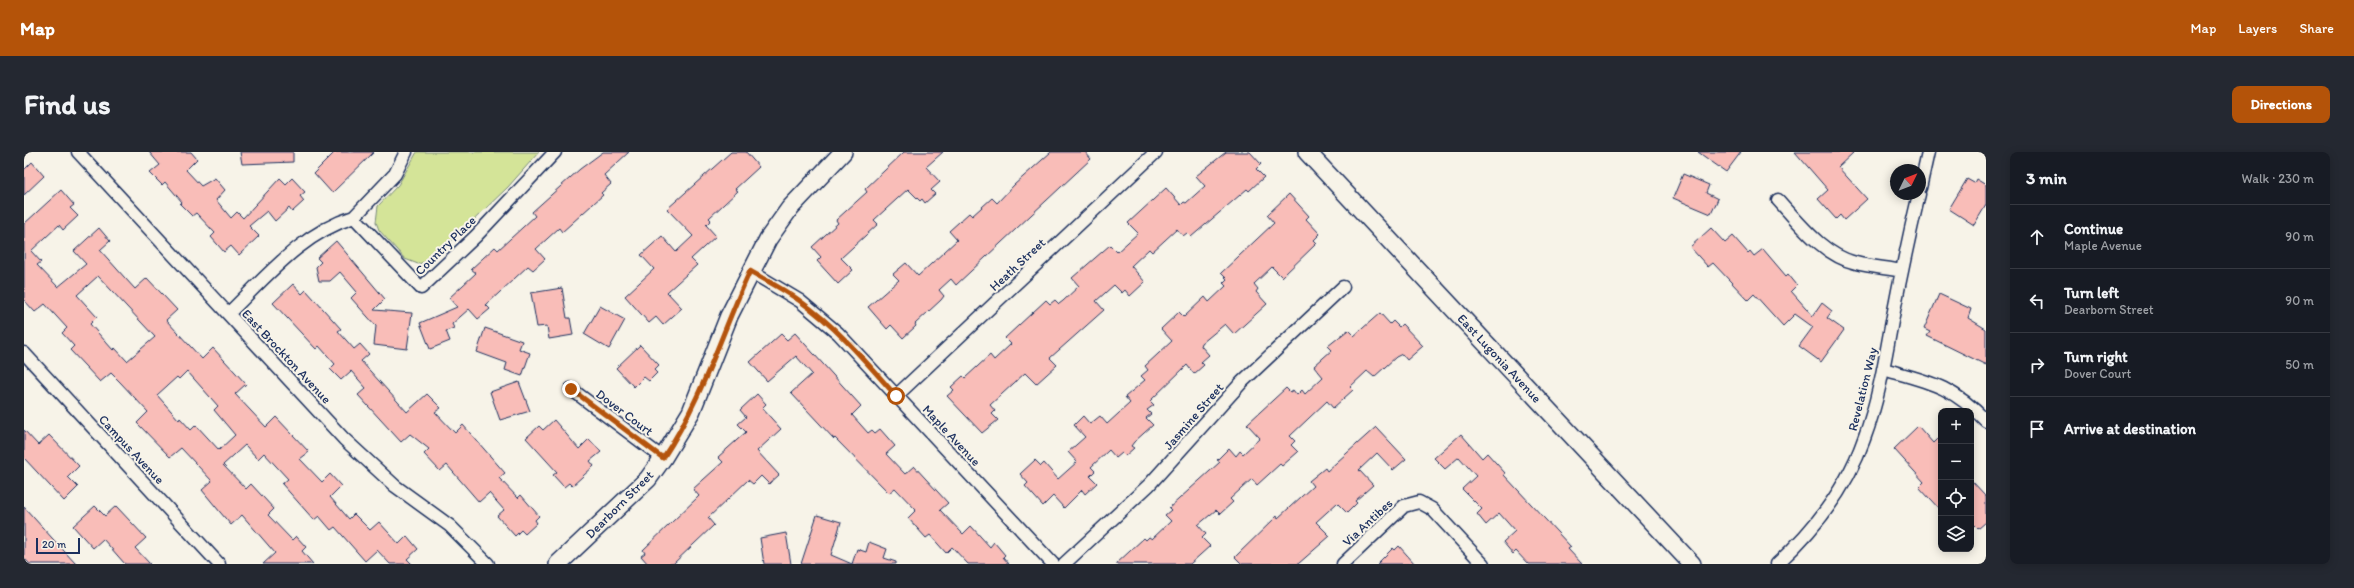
<!DOCTYPE html>
<meta charset="utf-8">
<style>
body{margin:0;font-family:Itim,sans-serif;background:#242831;color:#f1f3f6}
.controls{position:absolute;right:12px;bottom:12px;display:grid;overflow:hidden;border-radius:8px;box-shadow:0 2px 10px #0003}
.controls button{width:36px;height:36px;display:grid;place-items:center;padding:0;border:0;border-bottom:1px solid #363941;background:#171b24;color:#f1f3f6;font:20px sans-serif}
.compass{position:absolute;left:1866px;top:12px;width:36px;height:36px;border-radius:50%;background:#171b24;box-shadow:0 2px 10px #0003;rotate:47deg}
.scale{position:absolute;left:12px;bottom:10px;width:44px;box-sizing:border-box;padding-left:4px;border:2px solid #1b2f5e;border-top:0;font-size:11px;line-height:14px;white-space:nowrap;color:#1b2f5e;-webkit-text-stroke:3px #f7f3e8;paint-order:stroke}
.stop{position:absolute;width:12px;height:12px;margin:-9px;border:3px solid #b45309;border-radius:50%;background:#fff}
.stop.end{background:#b45309;border-color:#fff;box-shadow:0 1px 4px #0008}
.list{margin:0;padding:0;list-style:none}
h2{display:flex;justify-content:space-between;align-items:center;height:52px;margin:0;padding:0 16px;font-size:17px}
h2 small{font-size:13px;font-weight:400;color:#9ea1a6}
.list li{display:grid;grid-template-columns:26px 1fr auto;gap:12px;align-items:center;box-sizing:border-box;height:64px;padding:0 16px;border-top:1px solid #363941}
.list b{display:block;font-size:15px;white-space:nowrap}
.list p{margin:0;font-size:13px;white-space:nowrap;color:#9ea1a6}
.list em{font-size:13px;font-style:normal;color:#9ea1a6}
.icon{flex:none;width:22px;height:22px;fill:none;stroke:currentColor;stroke-width:2;stroke-linecap:round;stroke-linejoin:round}
.map{position:relative;flex:none;width:1962px;height:412px;overflow:hidden;border-radius:8px}
header{display:flex;align-items:center;gap:24px;box-sizing:border-box;height:56px;padding:0 20px;background:#b45309;color:#fff}
header strong{font-size:19px}
nav{display:flex;gap:22px;margin-inline-start:auto;font-size:14px}
.intro{display:flex;align-items:center;justify-content:space-between;box-sizing:border-box;height:96px;padding:0 24px}
h1{margin:0;font-size:28px}
.button{padding:10px 18px;border-radius:8px;background:#b45309;color:#fff;font-size:14px;font-weight:700}
main{display:flex;gap:24px;padding:0 24px}
aside{flex:1;background:#171b24;border-radius:8px;box-shadow:0 2px 10px #0003}
.map>svg:first-child{display:block}
.green{fill:#d4e498;stroke:#788a7b}
.building{fill:#f9bdb8;stroke:#1b2f5e;fill-rule:evenodd}
.lines{fill:none;stroke-linecap:round;stroke-linejoin:round}
.street-casing{stroke:#1b2f5e;stroke-width:15}
.secondary-casing{stroke:#1b2f5e;stroke-width:20}
.street{stroke:#f7f3e8;stroke-width:12}
.secondary{stroke:#f7f3e8;stroke-width:17}
.route{stroke:#b45309;stroke-width:5}
.labels{text-anchor:middle;stroke-width:4;stroke-linejoin:round;paint-order:stroke}
.street-label{font-size:13px;fill:#1b2f5e;stroke:#f7f3e8}
</style>
<header>
<strong>Map</strong>
<nav><a>Map</a><a>Layers</a><a>Share</a></nav>
</header>
<div class="intro"><h1>Find us</h1><a class="button">Directions</a></div>
<main>
<div class="map">
<svg width="1962" height="412" viewBox="0 0 1962 412">
<rect width="100%" height="100%" fill="#f7f3e8"/>
<filter id="ink" filterUnits="userSpaceOnUse"><feTurbulence type="fractalNoise" baseFrequency=".025" numOctaves="2"/><feDisplacementMap in="SourceGraphic" scale="8" xChannelSelector="R" yChannelSelector="G"/><feConvolveMatrix kernelMatrix="1 2 1 2 8 2 1 2 1" color-interpolation-filters="sRGB"/></filter>
<g filter="url(#ink)">
<path class="green" d="M393 0H515L484 35 408 108 394 112 381 107 355 78 352 70 354 54 374 33Z"/>
<path class="building" d="M125 0H167L173 7 162 18 177 34 191 26 201 38 192 48 207 66 213 60 219 66 256 26 262 32 268 26 281 40 276 44 280 49 268 60 265 56 251 69 243 59 225 74 235 84 215 103 207 94 200 100 187 85 191 81 172 61 168 64 156 52 158 50 141 30 138 33 126 21 136 13Z
M216 0H269V10L218 12Z
M311 0H350L308 41 290 21Z
M579 0H605L580 23 587 32 577 41 579 43 538 80 535 76 512 97 521 107 509 118 504 114 462 153 466 157 454 167 445 157 428 172 430 176 422 179 426 189 406 197 396 171 433 155 425 146 452 121 447 117 471 95 474 98 511 64 508 60 556 17Z
M707 0H722L735 15 711 37 714 39 685 66 687 68 682 73 692 84 667 107 673 113 643 140 658 156 639 173 632 165 625 171 601 144 630 117 617 103 638 84 652 100 669 84 643 57Z
M880 0H919L902 15 916 30 907 38 911 42 901 51 898 47 896 49 884 37 850 68 854 72 817 106 829 118 814 132 793 109 797 105 788 95 814 71 812 68 843 40 841 37Z
M1027 0H1061L1067 7 932 133 927 127 915 138 920 144 917 148 891 172 892 174 879 186 867 173 863 177 844 155 875 128 869 122 882 111 894 124 933 88 925 79 945 61 948 64 968 46 973 51 990 33Z
M1202 0H1226L1237 12 1232 17 1240 25 1225 39 1223 37 1167 85 1163 81 1159 84 1153 77 1128 100 1125 97 1107 114 1121 130 1106 144 1101 138 1098 141 1090 133 1072 149 1080 158 1026 206 1033 213 1012 232 1001 221 966 253 971 259 968 262 974 268 958 281 923 244 930 238 927 235 939 224 941 226 966 203 970 208 987 192 981 186 1022 148 1026 152 1031 148 1035 152 1039 149 1055 134 1048 126 1086 93 1093 100 1114 81 1104 71 1142 36 1157 53 1160 50 1162 51 1181 34 1172 24Z
M1674 0H1717L1702 20Z
M1771 0H1830L1814 15 1843 47 1820 68 1816 63 1812 67 1794 47 1804 38Z
M8 10 20 24 0 43V18Z
M1659 22 1685 33 1682 41 1694 47 1687 62 1649 46Z
M1943 27 1950 31 1952 27 1962 33V53L1950 73 1925 57Z
M37 38 50 53 46 56 54 64 39 78 35 73 7 99 17 110 13 113 34 135 62 112 50 99 75 76 86 89 76 98 101 126 111 137 123 126 153 158 142 168 178 207 189 196 222 232 211 242 242 275 252 265 285 300 276 307 298 330 306 322 317 334 306 345 325 367 330 362 346 378 355 370 375 392 383 384 394 397 383 407 388 412H366L353 398 341 409 311 375 307 378 295 364 290 368 258 332 264 327 240 301 234 307 221 293 199 313 222 337 227 332 250 357 244 363 268 388 272 384 282 395 278 399 289 412H239L251 401 218 363 207 373 196 360 178 338 188 329 157 296 146 305 113 271 124 260 96 230 87 221 76 230 46 198 50 194 38 181 43 176 21 152 11 160 0 148V72ZM74 124 131 185 103 209 91 196 89 198 66 172 73 165 53 143ZM163 219 194 254 190 258 211 283 195 298 172 273 167 278 156 266 155 268 133 243 153 225 155 227Z
M1265 42 1285 64 1282 67 1296 82 1290 88 1293 91 1258 125 1248 115 1230 132 1234 137 1232 140 1243 152 1210 182 1201 172 1178 191 1177 194 1185 203 1177 210 1180 213 1170 222 1163 213 1126 249 1130 253 1123 258 1127 262 1122 266 1129 273 1110 290 1107 294 1110 296 1101 304 1098 301 1092 306 1085 298 1067 315 1071 319 1066 324 1073 331 1061 342 1058 338 1040 356 1029 344 1019 354 1001 334 1004 331 996 322 1011 308 1017 314 1020 311 1034 327 1053 310 1044 300 1061 285 1050 273 1059 264 1066 272 1076 264 1083 272 1106 251 1101 245 1121 228 1117 224 1124 218 1121 214 1148 189 1137 177 1155 160 1160 165 1181 145 1185 150 1202 134 1199 131 1203 127 1197 121 1250 71 1243 63Z
M1687 76 1701 91 1709 84 1724 101 1726 99 1730 104 1739 97 1762 124 1764 122 1773 133 1767 139 1789 164 1798 151 1808 159 1803 166 1820 178 1797 210 1775 194 1789 175 1771 162 1759 174 1730 142 1724 148 1689 111 1684 115 1666 95Z
M312 89 361 147 350 158 388 161 383 197 350 193 352 174 327 146 333 140 316 120 306 129H295L292 115 297 110 293 106Z
M269 132 278 142 282 138 317 177 314 179 330 197 336 192 345 202 337 209 383 260 403 242 417 256 411 260 431 281 439 273 481 321 475 326 494 346 497 343 515 364 511 368 513 371 501 382 497 378 491 384 473 364 480 358 465 341 455 350 423 313 416 319 400 302 405 297 386 282 377 290 334 243 342 236 327 219 317 228 306 217 311 212 295 194 292 197 249 151Z
M538 136 543 166H546L549 183 525 187 523 174 513 175 507 141Z
M1915 142 1947 157 1944 166 1962 177V213L1903 184 1906 180 1900 177Z
M576 154 601 168 585 197 560 182Z
M1356 161 1366 172 1369 169 1375 175 1378 172 1399 194 1383 208 1378 202 1372 205 1350 225 1343 219 1326 235 1329 238 1309 256 1303 249 1266 284 1271 289 1267 293 1274 300 1258 314 1256 312 1233 333 1228 327 1206 347 1209 350 1196 362 1192 358 1174 373 1182 382 1178 386 1186 394 1166 412H1092L1120 386 1122 388 1125 385 1128 387 1147 369 1141 363 1147 358 1145 356 1196 310 1193 308 1205 296 1212 304 1216 299 1219 302 1236 286 1223 272 1262 236 1266 240 1269 238 1273 243 1278 238 1281 242 1299 225 1290 214 1308 198 1304 194 1324 178 1330 184Z
M461 176 498 189 495 197 506 201 498 224 481 218 483 211 453 200Z
M771 181 837 254 828 263 844 281 848 278 851 281 856 277 871 294 862 302 881 322 890 314 924 351 916 358 939 382 947 374 966 395 970 390 981 403 979 405 985 412H944L928 395 922 401 906 383 902 386 884 366 892 358 871 336 865 341 811 286 810 287 767 241 788 222 772 204 743 229 726 210 757 182 763 188Z
M616 193 635 213 630 218 633 221 625 229 620 225 610 235 592 216Z
M495 230 506 259 476 268 466 240Z
M733 242 742 252 738 256 757 277 733 299 755 323 745 332 737 324 729 332 724 328 684 366 690 373 649 412H624L617 404 621 401 619 398 675 344 669 337 699 310 694 305 722 280 714 272 722 265 716 258Z
M530 268 555 297 565 287 577 300 566 309 570 314 548 334 545 331 540 335 529 323 533 320 502 286 515 274 519 278Z
M1894 274 1909 291 1917 283V359L1895 335 1900 330 1870 297Z
M1352 275 1382 307 1369 318 1353 301 1335 318 1349 333 1331 349 1333 351 1323 361 1313 351 1292 370 1306 384 1274 412H1218L1211 405 1253 364 1254 366 1289 334 1285 329 1301 316 1303 319Z
M0 278 14 293 25 283 55 314 44 325 54 335 40 349 0 306Z
M1437 282 1458 306 1463 301 1481 321 1480 323 1547 395 1544 397 1558 412H1504L1492 399 1489 402 1479 390 1491 379 1475 361 1462 373 1453 362 1458 357 1438 337 1452 324 1435 305 1421 317 1410 306Z
M1947 328 1962 344V370L1954 377 1947 370Z
M71 354 81 364 92 354 122 386 111 396 126 412H101L79 387 69 396 49 374Z
M0 355 28 386 52 412H6L0 406Z
M793 363 817 370 807 403 828 412 833 397 842 400 845 390 863 397 860 406 872 410V412H777Z
M762 381 767 412H740L736 386Z
M1375 394 1391 412H1353L1369 396 1371 398Z"/>
<g class="lines">
<g class="street-casing">
<path id="street" d="M54 0 320 287 371 334 426 374 464 412
M382 0 371 22 330 65 397 136 452 84 531 0
M1896 36 1904 0
M1754 48C1775 71 1800 104 1832 111 1847 115 1863 116 1878 119
M726 119 776 149 814 181 1029 412
M205 161C243 124 278 81 330 65
M0 201 195 412
M1859 217C1905 230 1927 233 1962 269
M547 237 639 306
M872 244 1132 0
M1040 412 1125 333 1218 230 1319 135
M1319 412 1380 354 1395 350 1408 357 1459 412
M1753 412C1790 378 1823 336 1840 287 1854 250 1861 208 1868 169 1876 127 1885 84 1895 42"/>
</g>
<g class="secondary-casing">
<path id="secondary" d="M1283 0 1668 412
M534 412 624 327 639 306 667 260 705 164 744 87 766 56 819 0"/>
</g>
<use href="#street" class="street"/>
<use href="#secondary" class="secondary"/>
</g>
</g>
<g class="lines" filter="url(#ink)">
<path class="route" d="M547 237 639 306C678 248 697 182 726 119 743 129 761 138 776 149 813 175 843 211 872 244"/>
</g>
<g class="labels">
<g class="street-label">
<text transform="translate(421 93) rotate(-44)" y="5">Country Place</text>
<text transform="translate(993 112) rotate(-43)" y="5">Heath Street</text>
<text transform="translate(263 204) rotate(47)" y="5">East Brockton Avenue</text>
<text transform="translate(1476 206) rotate(47)" y="5">East Lugonia Avenue</text>
<text transform="translate(1838 237) rotate(-76)" y="5">Revelation Way</text>
<text transform="translate(601 260) rotate(37)" y="5">Dover Court</text>
<text transform="translate(1169 264) rotate(-49)" y="5">Jasmine Street</text>
<text transform="translate(928 283) rotate(47)" y="5">Maple Avenue</text>
<text transform="translate(108 297) rotate(47)" y="5">Campus Avenue</text>
<text transform="translate(595 352) rotate(-45)" y="5">Dearborn Street</text>
<text transform="translate(1343 370) rotate(-43)" y="5">Via Antibes</text>
</g>
</g>
</svg>
<div class="controls">
<button>+</button>
<button>−</button>
<button><svg class="icon" aria-label="locate" viewBox="0 0 24 24"><circle cx="12" cy="12" r="6"/><path d="M12 2v4M12 18v4M2 12h4M18 12h4"/></svg></button>
<button><svg class="icon" aria-label="layers" viewBox="0 0 24 24"><path d="M12 4l9 5-9 5-9-5zM3 14l9 5 9-5"/></svg></button>
</div>
<svg class="compass" viewBox="-18 -18 36 36"><path d="M0-13l5 13h-10z" fill="#e53935"/><path d="M0 13l5-13h-10z" fill="#9ea1a6"/></svg>
<div class="scale">20 m</div>
<div class="stop" style="left:872px;top:244px"></div>
<div class="stop end" style="left:547px;top:237px"></div>
</div>
<aside>
<h2>3 min<small>Walk · 230 m</small></h2>
<ul class="list">
<li><svg class="icon" aria-label="ahead" viewBox="0 0 24 24"><path d="M12 20V5M6 11l6-6 6 6"/></svg><div><b>Continue</b><p>Maple Avenue</p></div><em>90 m</em></li>
<li><svg class="icon" aria-label="left" viewBox="0 0 24 24"><path d="M17 20v-9H6M10 6l-5 5 5 5"/></svg><div><b>Turn left</b><p>Dearborn Street</p></div><em>90 m</em></li>
<li><svg class="icon" aria-label="right" viewBox="0 0 24 24"><path d="M7 20v-9h11M14 6l5 5-5 5"/></svg><div><b>Turn right</b><p>Dover Court</p></div><em>50 m</em></li>
<li><svg class="icon" aria-label="arrive" viewBox="0 0 24 24"><path d="M6 21V4h12l-3 4 3 4H6"/></svg><div><b>Arrive at destination</b></div></li>
</ul>
</aside>
</main>
